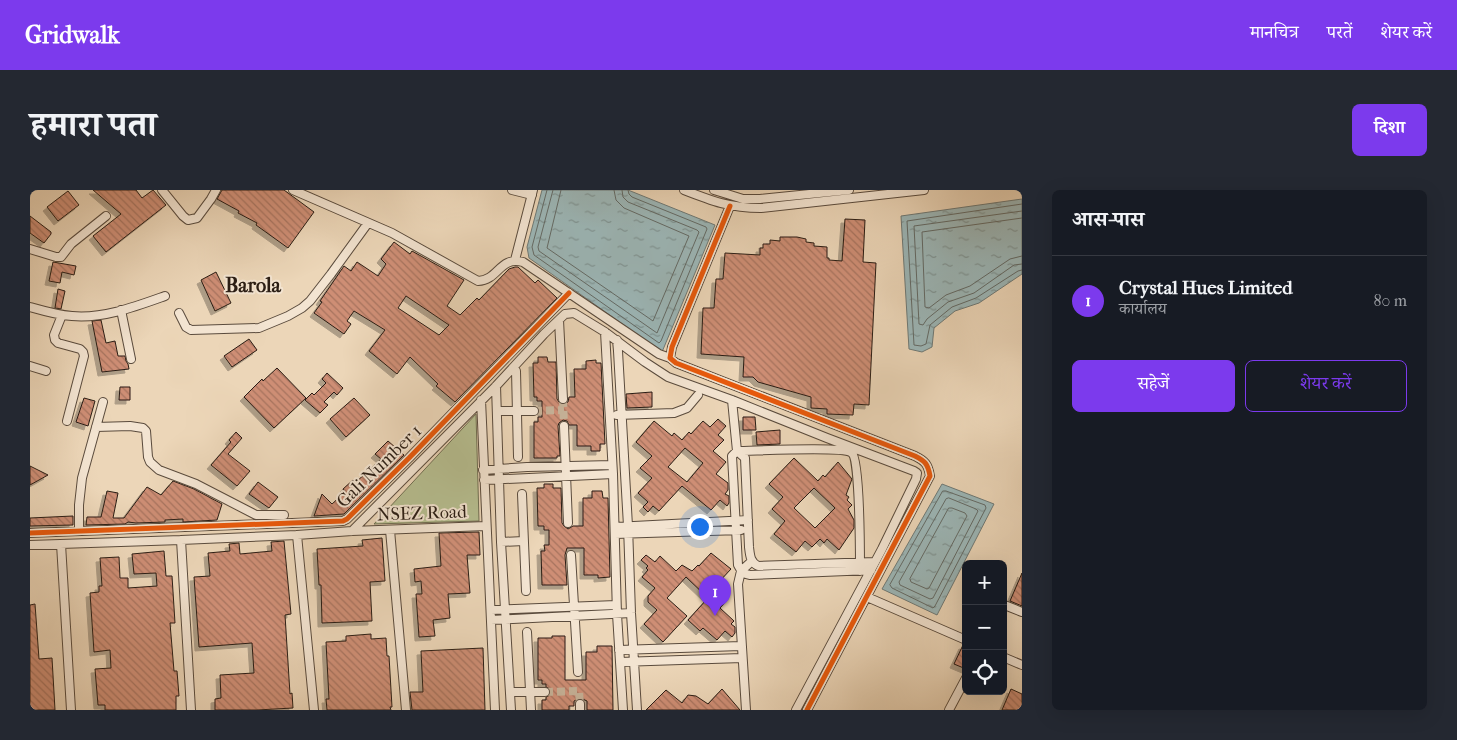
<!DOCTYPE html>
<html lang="hi">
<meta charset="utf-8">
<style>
body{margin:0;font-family:"IM FELL French Canon","Noto Serif Devanagari",serif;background:#242831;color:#f1f3f6}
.controls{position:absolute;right:15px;bottom:15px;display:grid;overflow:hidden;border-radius:8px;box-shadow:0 5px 20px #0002}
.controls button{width:45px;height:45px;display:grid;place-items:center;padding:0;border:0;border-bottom:1px solid #363941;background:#171b24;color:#f1f3f6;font:25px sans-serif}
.you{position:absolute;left:669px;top:336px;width:18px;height:18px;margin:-12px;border:4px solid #fff;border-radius:50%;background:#1a73e8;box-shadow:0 0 0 8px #1a73e833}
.badge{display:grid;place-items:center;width:32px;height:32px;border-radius:50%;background:#7c3aed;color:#fff;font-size:16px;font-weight:700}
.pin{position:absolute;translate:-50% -41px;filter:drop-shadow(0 1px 2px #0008)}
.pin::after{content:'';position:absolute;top:26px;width:18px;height:15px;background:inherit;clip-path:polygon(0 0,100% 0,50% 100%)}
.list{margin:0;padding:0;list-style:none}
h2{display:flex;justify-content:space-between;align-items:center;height:65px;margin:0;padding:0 20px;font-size:21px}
h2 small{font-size:16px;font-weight:400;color:#9ea1a6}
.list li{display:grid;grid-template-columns:32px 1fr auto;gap:15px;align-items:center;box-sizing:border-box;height:90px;padding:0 20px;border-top:1px solid #363941}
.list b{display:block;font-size:19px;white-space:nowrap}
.list p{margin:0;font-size:16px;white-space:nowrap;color:#9ea1a6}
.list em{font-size:16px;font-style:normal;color:#9ea1a6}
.actions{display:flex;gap:10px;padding:15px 20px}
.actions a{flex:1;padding:11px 0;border:1px solid #7c3aed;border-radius:8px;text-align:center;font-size:18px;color:#7c3aed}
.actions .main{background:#7c3aed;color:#fff}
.icon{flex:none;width:28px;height:28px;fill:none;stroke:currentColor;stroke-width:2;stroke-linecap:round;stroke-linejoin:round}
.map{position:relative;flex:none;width:992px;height:520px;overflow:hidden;border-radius:8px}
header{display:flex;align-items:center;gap:30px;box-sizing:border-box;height:70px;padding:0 25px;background:#7c3aed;color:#fff}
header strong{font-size:24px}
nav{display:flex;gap:28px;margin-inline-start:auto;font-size:18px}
.intro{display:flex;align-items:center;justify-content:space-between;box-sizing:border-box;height:120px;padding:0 30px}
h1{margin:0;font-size:35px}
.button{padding:12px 22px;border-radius:8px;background:#7c3aed;color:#fff;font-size:18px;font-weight:700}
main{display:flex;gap:30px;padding:0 30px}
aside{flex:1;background:#171b24;border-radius:8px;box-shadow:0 5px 20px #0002}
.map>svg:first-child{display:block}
.green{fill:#b6be90;stroke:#706e52}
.water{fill:url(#water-ripples);stroke:#6e7976}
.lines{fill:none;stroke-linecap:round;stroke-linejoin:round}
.shore{stroke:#636a66;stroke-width:1}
.building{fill:url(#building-back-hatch);stroke:#2a1d14;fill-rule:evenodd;filter:url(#shadow)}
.minor-tunnel{stroke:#c5b197;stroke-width:8;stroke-dasharray:8 4;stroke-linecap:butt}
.minor-casing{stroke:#5a4b3d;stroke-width:10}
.minor{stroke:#f3e4d1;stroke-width:8}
.cycleway-casing{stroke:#f3e4d1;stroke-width:8}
.cycleway{stroke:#e8590c;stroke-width:5}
.labels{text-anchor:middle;stroke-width:4;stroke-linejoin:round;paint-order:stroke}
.street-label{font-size:18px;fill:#2a1d14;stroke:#f3e4d1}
.quarter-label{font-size:20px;font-weight:bold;fill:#2a1d14;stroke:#f3e4d1}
</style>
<header>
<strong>Gridwalk</strong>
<nav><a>मानचित्र</a><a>परतें</a><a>शेयर करें</a></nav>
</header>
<div class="intro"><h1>हमारा पता</h1><a class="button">दिशा</a></div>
<main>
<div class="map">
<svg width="992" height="520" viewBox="0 0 992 520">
<defs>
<pattern id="water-ripples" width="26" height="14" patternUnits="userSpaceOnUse" patternTransform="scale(1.25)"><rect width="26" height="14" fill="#9cb7b8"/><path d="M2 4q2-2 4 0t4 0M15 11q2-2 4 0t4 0" fill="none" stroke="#7f9494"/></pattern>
<pattern id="building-back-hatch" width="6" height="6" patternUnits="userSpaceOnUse" patternTransform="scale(1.25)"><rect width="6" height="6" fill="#ce8e75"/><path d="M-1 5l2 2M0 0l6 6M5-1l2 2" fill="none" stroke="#a7735f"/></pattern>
<filter id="shadow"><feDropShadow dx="-4" dy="4" stdDeviation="0" flood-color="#0004"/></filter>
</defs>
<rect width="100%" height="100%" fill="#ecd6b8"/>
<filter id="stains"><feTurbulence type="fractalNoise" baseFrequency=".004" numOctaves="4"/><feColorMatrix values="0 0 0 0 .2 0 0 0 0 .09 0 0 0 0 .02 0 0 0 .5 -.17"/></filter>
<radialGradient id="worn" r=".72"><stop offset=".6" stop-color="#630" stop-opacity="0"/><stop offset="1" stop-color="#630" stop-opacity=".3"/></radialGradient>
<path class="green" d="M446 224 449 331 344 334Z"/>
<path class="water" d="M512 0H598L685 35 632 162 499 68 497 57Z
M992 9V84L949 113 925 121 904 138 902 157 892 162 879 159 871 26Z
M912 294 964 314 907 425 852 399Z"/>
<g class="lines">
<path class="shore" d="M517 0 502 57 504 65 629 153 631 151 677 39 676 37 602 7 599 4 598 0
M523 0 508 57 509 61 627 143 669 42 667 40 598 12 593 7 592 0
M531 0 517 58 623 131 659 46 594 18 586 10 584 0
M992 14 877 31 884 155 891 156 896 154 900 135 922 117 946 108 988 81 992 80
M992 21 884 36 889 134 893 135 897 129 918 112 944 103 984 75 992 74
M992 28 892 42 895 117 899 118 916 105 940 96 980 69 992 66
M913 301H916L955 315 956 318 905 416 903 418 862 398 860 395Z
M919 308 946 319 948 321 903 408 900 409 870 395 869 392 916 309Z
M919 318H922L935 323 937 326 899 398 897 399 881 392 880 389Z"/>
</g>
<path class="building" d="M63 0H106L112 8 123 0 136 15 76 62 63 46 91 24Z
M192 0H254L284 22 258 58 226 35 227 33 208 23 209 21 187 9Z
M38 1 49 15 28 31 17 17Z
M0 26 21 42V44L14 53 0 43Z
M815 29 835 30 833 72 846 73 839 215 824 214 823 225 797 224V219L781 218V207L728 192 723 187H713L714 167 671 164 673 118H684L686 89H693L695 63 730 65V58H733V54H740V50L750 51V47H767L776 49V52L784 53V56L797 57V68H799V70L812 71Z
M364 52 380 64 382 61 434 90 417 116 430 125 447 108 449 110 479 79 485 77H488L505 93 508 90 527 108 425 212 406 196 408 194 380 167 367 184 339 161 355 140 324 121 317 131 321 134 314 144 284 123 292 112 290 111 314 76 321 81 327 72 348 86 356 74 351 69ZM376 106 419 135 409 145 368 118Z
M23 72 46 76 44 85 32 82 30 93 19 91Z
M186 82 201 113 185 121 171 90Z
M28 99 35 101 31 119 25 118Z
M71 130 76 153 85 151 88 166H95L96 171 98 174 99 179 72 182 62 131Z
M219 149 227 160 202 177 194 166Z
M508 167H517L518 172H526L527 209 529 212 533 215 538 212 539 207H545L544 179H556V171L566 170V173H571L575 254H570V261H561V256H547V235H539L537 231 533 230 529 233 528 236 530 266H527V268H504V232H508V227H512V211H507V207H504L503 173H508Z
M247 178 276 208 244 238 214 207 232 189 233 191Z
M297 183 313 198 307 205 304 202 294 212 298 215 290 223 275 210 282 203 284 205 296 193 292 189Z
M90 197H100V210H89Z
M622 202V217L597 218 596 204Z
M54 208 65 211 58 236 46 232Z
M324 208 340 225 316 247 300 229Z
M713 227H725L726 240H713Z
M688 229 696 236 688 245 694 250 683 261 696 272 686 284 698 293V300L695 304 699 306V313L697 316 690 310 681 320 652 296 629 321 623 316 618 322 613 317 618 312 608 303 622 288 610 278 622 266 606 252 624 231 642 246 644 243 652 250 659 242 661 244 673 231 680 237ZM655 258 673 273 657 292 638 277Z
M750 240V254L727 255 726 242Z
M206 242 212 248 198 264 220 281 207 296 181 275 201 252 199 250Z
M358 251 374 265 314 324 284 326 292 304 302 314 315 302 313 299 323 290 325 293 351 269 345 264Z
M764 268 788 291 793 285 795 287 808 272 822 289 816 305 819 307 817 310 822 315 818 319 824 330V338L809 360 797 349 794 353 790 349 782 357 775 351 766 362 744 344 755 331 742 319 753 307 739 294ZM784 298 805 318 785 338 764 318Z
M0 276 18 285 0 295Z
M143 291 164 299 192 314 187 330 153 332V329L135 330V332L106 333 98 332 95 334 56 335 57 327H71L77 301 88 303 83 328H94L117 297 131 305Z
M228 292 248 307 239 318 219 304Z
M514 294H523V298H531L532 333 534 336 538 339 543 336H553V308H562V301H572L573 308H578L580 387 568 388V385H554V358H537L535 365 537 395H512L511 361H515L514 355H519V340H514V336H508L507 298H514Z
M43 326V335L0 336V328Z
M449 342 450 365H437L440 403 418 404 420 428 403 430 405 446 389 447 386 404H392L391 391 385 392 384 379 411 376 409 343Z
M352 348 355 391 340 392 342 431 292 433 291 395H289L287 359 333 356 332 350Z
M254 351 261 424 255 425 260 504 262 503 263 518 227 520H185V509L191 508 190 485 224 483 222 453 169 457 164 387 180 386 178 363 200 361 199 354 209 353 210 364 242 361 241 352Z
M134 361 136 386H142L145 433H140L144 481H147L149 506H146V520H75V515H68L65 479 81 478 80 460 64 462 60 403 69 402V396H72L70 368 89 367 90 388H98V398L127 396 126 383 104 384 102 364Z
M681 363 701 379 688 393 697 402 699 405 698 409 690 418 704 431 701 434 705 437V443L702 447 695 441 687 450 673 438 670 441 658 430 678 408 656 387 637 408 657 426 633 452 614 434 627 420 618 412V406L625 398 612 387 618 380 616 378 618 376 611 370 616 365 625 372 630 366 646 381 652 375 662 381 668 375 669 376Z
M992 383V416L980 411Z
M5 414 9 469 22 468 25 520H0V415Z
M341 444V449L356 448 357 466H359L362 517H360L361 520H297L296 509H299L296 452 316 451V446Z
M522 446H535V490H556V462H567V456H582L583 520H557V511L550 508 544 511V516H539V520H512V510H516V507L520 505 521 502 520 499 516 497V494H512V490H508V448H522Z
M933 455 936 456V479L924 474Z
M453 458 455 520H382L380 502H393L391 461Z
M692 499 710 520H616L636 500 652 513 658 505 666 506 678 514Z
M981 499 992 504V520H972Z"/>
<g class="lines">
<path class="minor-tunnel" d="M533 209 534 236
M504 221 534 220
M515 502 549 501 550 514"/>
<g class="minor-casing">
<path id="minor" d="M132 0 153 26 158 30 167 28 181 9 186 0
M263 0 362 43 448 91C469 90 469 66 493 72L629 164 640 168
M482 0 502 5
M654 0C682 11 700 18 731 18L894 0
M684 0 713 9H730L819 0
M700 16 642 157 640 168 646 173 885 266C895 271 898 274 900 286L777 520
M0 59 26 67H31L41 54 76 26
M485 70 503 0
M0 117C14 121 27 125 42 126 73 129 107 116 135 106
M91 120 101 169
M149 123 156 137 161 140 229 138 258 126 272 118 280 111 301 84 338 33
M32 125 24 145 25 150 28 153 50 159 53 162 54 166 37 231
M529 130 533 209
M575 142 583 284 587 424 593 520
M587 150 588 161 598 336 601 423 607 520
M0 176 16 181
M486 181 488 267
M466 196 471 352 481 520
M451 210 465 520
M702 210 707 261 715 268 719 357C720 365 720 372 728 376L845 372
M467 221H504
M587 225 644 223 657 218 668 205
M534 236 538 333
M66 237 100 236 113 238 116 241 118 267 120 272 129 280 166 294 226 325H254
M453 280 497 277 582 275
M454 290 583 284
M492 304 496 401
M585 337 718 330
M360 340 376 520
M49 341V315L52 288 73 212
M322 341 466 196 514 144 535 124 544 123 575 142 615 172 638 187 702 210 797 248 884 281 887 283 886 289 852 359 766 520
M0 343 313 331 317 329 379 268 539 103
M585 344 711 340
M267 345 284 520
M151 350 161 520
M471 352 494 351
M31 354 41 520
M0 355 151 350 267 345 322 341 456 336
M541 365 548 482
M830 381C830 364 830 270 822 263 814 256 724 261 707 261L702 266 708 375C711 381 713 384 720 385L841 380
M837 407 936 450
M977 416 992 422
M461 420 586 415
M461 430 601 423
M497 442 501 520
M589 460 711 456
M973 467 992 475
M590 472 712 468
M480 502H515
M550 514V520
M716 520 708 394 711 381 722 371
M919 520 936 488"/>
</g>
<use href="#minor" class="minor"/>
<g class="cycleway-casing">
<path id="cycleway" d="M700 16 642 157 640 168 646 173 885 266C895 271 898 274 900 286L777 520
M0 343 313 331 317 329 379 268 539 103"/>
</g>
<use href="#cycleway" class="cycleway"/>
</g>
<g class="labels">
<g class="street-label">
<text transform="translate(349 276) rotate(-44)" y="6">Gali Number 1</text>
<text transform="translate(392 323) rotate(-2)" y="6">NSEZ Road</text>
</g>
<g class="quarter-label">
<text x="223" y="102">Barola</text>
</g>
</g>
<rect width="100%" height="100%" filter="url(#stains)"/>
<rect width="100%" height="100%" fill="url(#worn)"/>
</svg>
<div class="controls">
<button>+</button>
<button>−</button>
<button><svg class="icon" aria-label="locate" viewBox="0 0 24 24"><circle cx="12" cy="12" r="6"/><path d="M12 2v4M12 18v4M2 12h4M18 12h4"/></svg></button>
</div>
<div class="you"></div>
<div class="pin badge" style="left:685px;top:426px">1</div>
</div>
<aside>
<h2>आस-पास<small></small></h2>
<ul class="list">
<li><span class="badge">1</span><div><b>Crystal Hues Limited</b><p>कार्यालय</p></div><em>80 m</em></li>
</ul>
<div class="actions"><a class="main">सहेजें</a><a>शेयर करें</a></div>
</aside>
</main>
